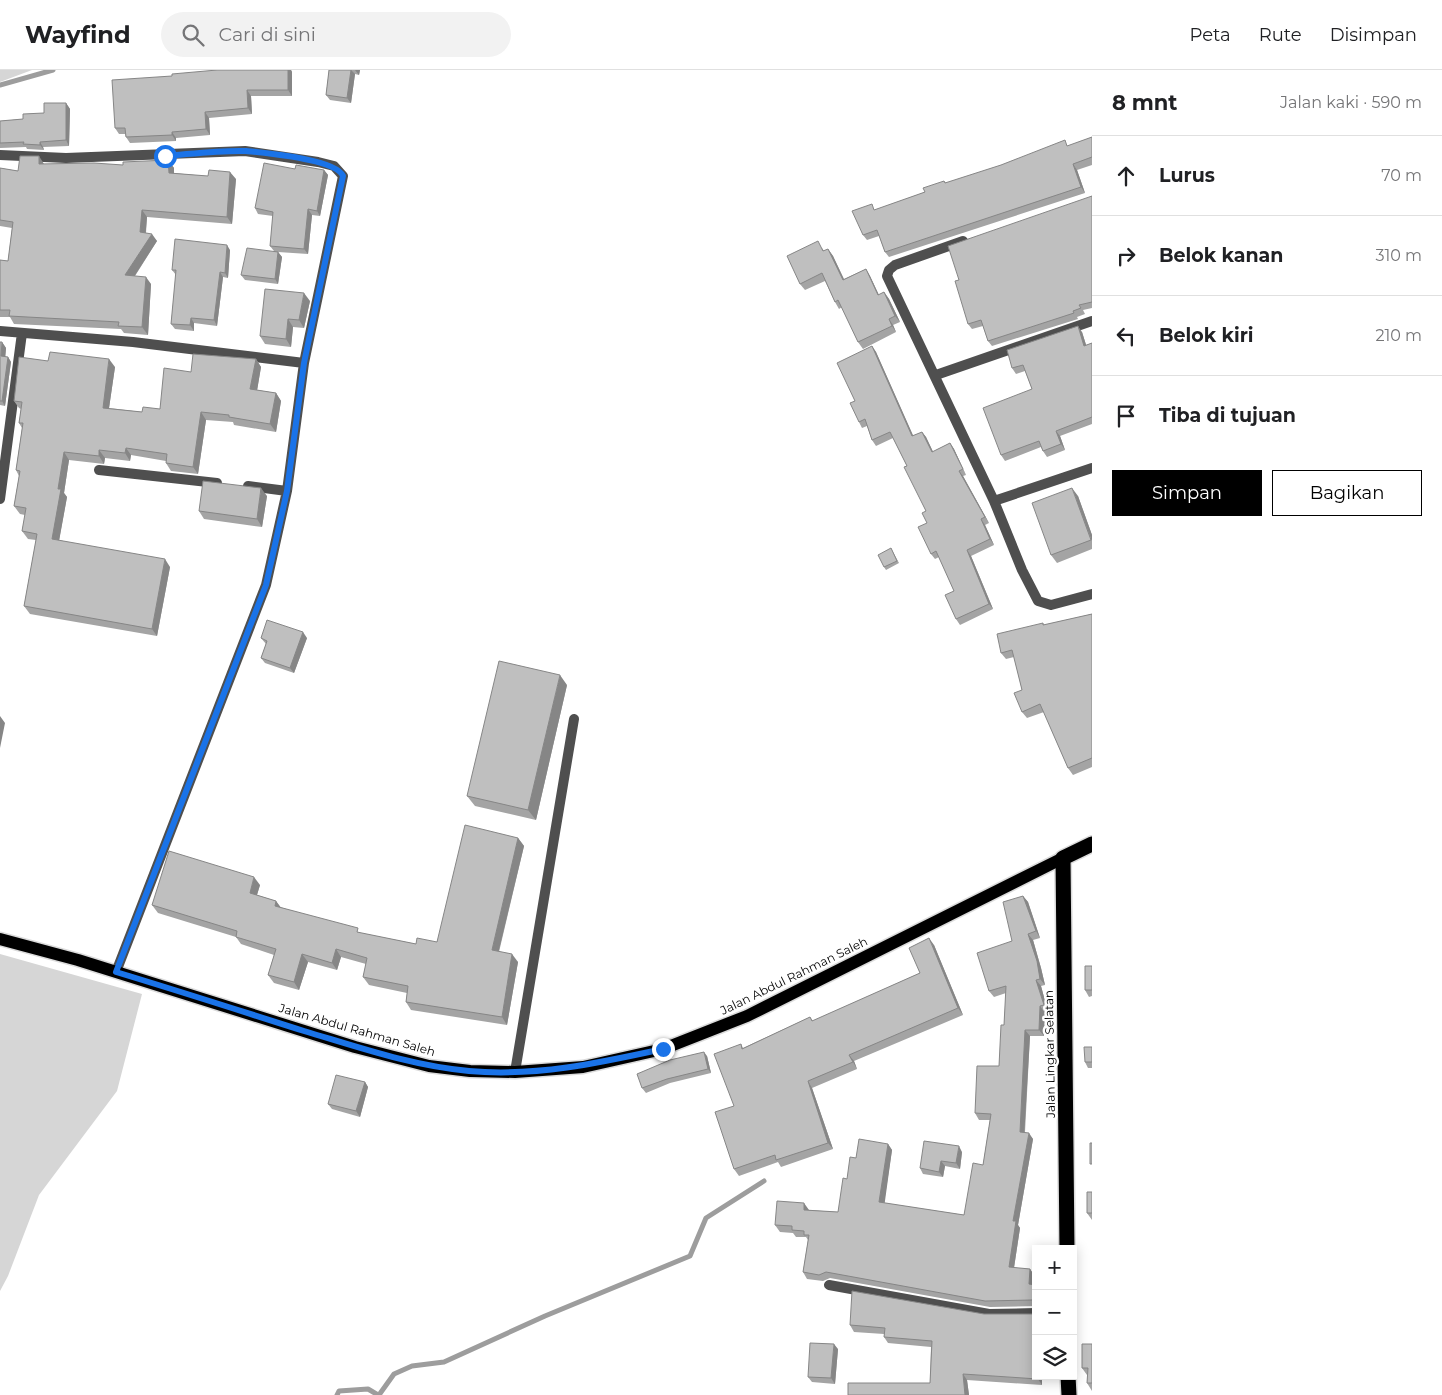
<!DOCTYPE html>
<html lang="id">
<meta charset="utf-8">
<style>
body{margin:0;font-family:Montserrat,sans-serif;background:#f2f2f2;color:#202124}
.controls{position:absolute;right:15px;bottom:15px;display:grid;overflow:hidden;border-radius:0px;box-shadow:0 2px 12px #0003}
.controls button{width:45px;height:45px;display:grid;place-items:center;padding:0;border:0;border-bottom:1px solid #e0e0e0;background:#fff;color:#202124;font:25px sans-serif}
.stop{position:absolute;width:15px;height:15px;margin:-11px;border:4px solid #1a73e8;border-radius:50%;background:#fff}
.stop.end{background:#1a73e8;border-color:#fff;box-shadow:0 1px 5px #0008}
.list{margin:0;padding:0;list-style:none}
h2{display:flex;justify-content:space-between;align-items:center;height:65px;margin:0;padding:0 20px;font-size:21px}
h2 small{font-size:16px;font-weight:400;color:#757577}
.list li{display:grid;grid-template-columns:32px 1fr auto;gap:15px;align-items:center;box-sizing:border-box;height:80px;padding:0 20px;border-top:1px solid #e0e0e0}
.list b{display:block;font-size:19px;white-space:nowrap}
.list em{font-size:16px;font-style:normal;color:#757577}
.actions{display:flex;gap:10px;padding:15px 20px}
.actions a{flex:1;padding:11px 0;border:1px solid #000;border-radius:0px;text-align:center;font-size:18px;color:#000}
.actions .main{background:#000;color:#fff}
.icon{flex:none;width:28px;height:28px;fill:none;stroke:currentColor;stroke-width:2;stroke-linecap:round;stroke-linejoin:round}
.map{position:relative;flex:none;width:1092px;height:1325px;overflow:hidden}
header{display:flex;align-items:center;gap:30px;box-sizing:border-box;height:70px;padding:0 25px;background:#fff;border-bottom:1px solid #e0e0e0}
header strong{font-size:24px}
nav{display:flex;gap:28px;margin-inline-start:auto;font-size:18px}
.search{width:350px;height:45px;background:#f2f2f2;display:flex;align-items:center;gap:12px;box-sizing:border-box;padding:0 18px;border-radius:28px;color:#757577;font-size:19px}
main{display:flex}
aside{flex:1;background:#fff}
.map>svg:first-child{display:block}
.green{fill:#d6d6d6}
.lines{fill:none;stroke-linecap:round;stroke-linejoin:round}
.stream{stroke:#9d9d9d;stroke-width:5}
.primary-casing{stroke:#dbdbdb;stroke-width:15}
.highway-casing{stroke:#dbdbdb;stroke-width:18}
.street{stroke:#4f4f4f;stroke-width:10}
.primary{stroke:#000;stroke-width:12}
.highway{stroke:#000;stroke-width:15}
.wall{fill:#a4a4a4}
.shaded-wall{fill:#868686}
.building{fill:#bfbfbf;stroke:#868686}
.route{stroke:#1a73e8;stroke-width:6}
.labels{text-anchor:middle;stroke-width:5;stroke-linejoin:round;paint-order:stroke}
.street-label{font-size:12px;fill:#000;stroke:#fff}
</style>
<header>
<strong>Wayfind</strong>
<div class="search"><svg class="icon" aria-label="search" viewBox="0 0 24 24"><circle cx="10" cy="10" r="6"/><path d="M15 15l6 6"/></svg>Cari di sini</div>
<nav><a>Peta</a><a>Rute</a><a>Disimpan</a></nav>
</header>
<main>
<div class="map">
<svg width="1092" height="1325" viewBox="0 0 1092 1325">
<rect width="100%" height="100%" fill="#fff"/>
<path class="green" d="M0 0H32L0 12Z
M0 884 142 924 117 1021 39 1125 8 1206 0 1221Z"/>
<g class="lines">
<path class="stream" d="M0 15 53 0
M337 1325 339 1321 368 1319 378 1325
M379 1325 394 1304 412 1296 444 1292 545 1246 690 1186 706 1148 764 1111"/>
<g class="primary-casing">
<path id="primary" d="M0 869 78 890 355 977 429 996 470 1001 515 1002 583 997 663 979 747 946 1063 788"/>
</g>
<g class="highway-casing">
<path id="highway" d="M1067 1179 1063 788 1092 774
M1068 1306 1069 1325"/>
</g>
<path class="street" d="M0 85 66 88 245 81 318 92 334 96 343 106 304 293 287 421 266 515 116 902
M963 171 895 195 889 200 887 206 994 431 1092 398
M0 261 133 272 304 293
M936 305 1092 251
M99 400 217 413
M248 416 287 421
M0 429 22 263
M994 431 1022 500 1038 531 1051 535 1092 524
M515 1002 574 649
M829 1215 989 1244 1036 1243"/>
<use href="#primary" class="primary"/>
<use href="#highway" class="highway"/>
</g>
<path class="wall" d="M217 0H291L292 2V26H251L252 44 209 48 210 65 176 68V71L130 73 126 67 125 64H119L115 58 172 6Z
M329 0H360L359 5 355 4 351 33 330 30 326 25Z
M66 33 70 39 69 76 43 77 44 80 27 79 26 77 0 78V51L23 49 44 43Z
M1092 67V95L1077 100 1085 123 889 187 885 182 879 166 867 170 863 165 876 140 925 122 944 111 946 113 1069 76Z
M168 90 174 98V103L236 109 232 154 147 147 146 163 157 171 135 206 151 214 148 265 124 263 121 259 14 254 10 247H0V190L8 191 12 158 0 156V98L18 101 44 94 123 95Z
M295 99 324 100 328 105 320 146 312 145 308 184 278 182 282 187 278 214 245 210 241 205 274 181 270 176 273 146 258 144 255 138Z
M1092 126V238L1083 240 1085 244 1077 247 1078 249 992 276 988 271 983 256 972 259 968 254 959 210Z
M822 178 824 181 828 179 833 186 844 209 866 199 870 206 879 225 884 222 889 229 900 252 893 255 896 262 863 279 858 272 842 237 839 239 835 232 825 211 805 220 800 214Z
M230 180 228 208 223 207 217 256 194 253V261L175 259 171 254 176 205 172 200Z
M310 231 304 258 293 257 291 277 265 274 260 266Z
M1082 262 1086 275 1092 273V354L1060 366 1065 380 1047 387 1043 381 1041 377 1005 391 1001 385 1032 319 1025 301 1016 304 1012 298Z
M0 272H2L6 278 5 287H8L11 292 5 336 0 335Z
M872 276 876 282 913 366 922 362 926 367 933 382 950 373 954 379 966 405 963 406 989 453 985 455 994 475 971 486 993 539 960 555 956 549 954 521 939 487 935 489 931 484 927 453 926 441 907 396 893 368 876 376 872 370 867 356 862 358 859 352 855 331Z
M256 289 261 297 257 320 276 323 281 331 276 362 234 355 233 352 206 350 198 404 171 401 166 393V391L131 385 130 391 105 388 104 394 69 390 64 423 67 427 59 470 170 497 157 566 30 544 24 536 36 470 28 469 22 461 25 445 20 444 14 436 19 406 16 400 22 358 19 353 21 339 19 338 14 331 48 291 115 297 109 338 142 342 160 339 191 302Z
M267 426 262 457 204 449 199 441Z
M1078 426 1092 465V479L1057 493 1051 485Z
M891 478 899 493 886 500 884 497Z
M1092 544V697L1073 705 1068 698 1044 642 1027 648 1022 642V620L1014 587 1006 589 1001 583 1043 553 1044 555Z
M261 568H307L294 603 265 593 261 588 266 574Z
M567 615 536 750 475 736 467 726Z
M518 768 524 776 499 882 518 892 507 955 411 940 406 932 407 923 369 915 363 907 366 894 341 887 337 900 308 892 299 920 274 913 268 905 274 885 241 874 236 867 158 843 152 835 260 815 257 825 276 831 280 837 361 863 416 874 437 872Z
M1023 826 1028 832 1040 868 1033 870 1041 898 1045 915 1041 916 1048 942 1045 943 1044 966H1030L1025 1062 1033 1069 1018 1155 1020 1158 1014 1198 1030 1199 1034 1205V1214L1036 1215V1236L990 1237 830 1208 823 1211 807 1209 803 1202 808 1170 806 1167H796L793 1163 780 1162 775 1155 809 1140 838 1142 856 1088 888 1074 892 1080 884 1133 964 1145 983 1095 990 1050H979L975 1043 999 996 1004 955 1006 923 994 927 989 921 1012 871Z
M934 875 963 945 854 991 857 999 812 1018 833 1079 781 1097 778 1092 739 1106 734 1099V1036L741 974 743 978 810 947 813 951 920 903Z
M1092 896V926L1089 927 1085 920Z
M1092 977V998H1088L1085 992Z
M707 986 711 1003 670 1013 646 1023 642 1018Z
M365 1012 368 1017 360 1047 332 1039 328 1034Z
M962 1082 960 1099 945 1096 943 1107 923 1104 920 1098Z
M1092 1122V1150L1087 1143Z
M984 1244H1032L1036 1306H1051V1310H1042V1315L967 1310 969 1325H848L930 1313 931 1277 888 1273 884 1267V1264L854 1262 850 1255Z
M1092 1274V1321L1087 1313V1305L1082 1298Z
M838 1279 835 1314 812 1312 808 1307Z"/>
<path class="shaded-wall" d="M288 0H291L292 2V26L288 20Z
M351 0 355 4 351 33 347 28Z
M355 0H360L359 5Z
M247 20 251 26 252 44 248 38Z
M66 33 70 39 69 76 66 70Z
M205 42 209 48 210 65 206 59Z
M172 62 176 68V71L172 65Z
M40 72 43 77 44 80 40 75Z
M39 86 44 94H39Z
M168 90 174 98V110L169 103Z
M1073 94 1077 100 1085 123 1081 117Z
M324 100 328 105 320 146 317 141Z
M230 102 236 109 232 154 227 147Z
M308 139 312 145 308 184 304 179Z
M142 140 147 147 145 170 140 162Z
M152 164 157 171 130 213 125 205Z
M227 175 230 180 228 208 225 203Z
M828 179 833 186 847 216 843 210Z
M278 182 282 187 278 214 275 209Z
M866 199 870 206 882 232 878 225Z
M220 202 223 207 217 256 214 250Z
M146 207 151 214 148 265 142 257Z
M884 222 889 229 900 252 895 246Z
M304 223 310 231 304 258 299 250Z
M191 248 194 253V261L190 255Z
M288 249 293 257 291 277 286 269Z
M889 249 893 255 896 262 892 256Z
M1078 256 1082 262 1088 281 1084 276Z
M2 272 6 278 5 291 1 286Z
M872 276 876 282 916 372 912 366Z
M8 287 11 292 5 336 2 331Z
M109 289 115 297 108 345 103 338Z
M256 289 261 297 256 327 250 319Z
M276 323 281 331 276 362 270 354Z
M201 342 206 350 198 404 193 397Z
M1056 361 1060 366 1065 380 1061 374Z
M922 362 926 367 936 388 932 382Z
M950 373 954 379 966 405Z
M126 378 131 385 130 391 125 383Z
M99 380 105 388 104 394 99 386Z
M64 382 69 390 64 423 67 427 58 477 52 469 58 419Z
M959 401 963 406 989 453 985 447Z
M261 418 267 426 262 457 257 449Z
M1072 418 1078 426 1092 465V471Z
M981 449 985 455 994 475 990 469Z
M967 480 971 486 993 539 989 534Z
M165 489 170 497 157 566 152 559Z
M303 562 307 568 294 603 290 598Z
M560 605 567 615 536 750 528 740Z
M0 646 5 653 0 678Z
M518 768 524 776 497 888 492 880Z
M254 807 260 815 255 831 250 823Z
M1023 826 1028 832 1040 868 1036 861Z
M276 831 282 839 275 836Z
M1028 864 1033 870 1041 898 1045 915 1040 909Z
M929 868 934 875 963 945 958 938Z
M336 879 341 887 337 900 332 893Z
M302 884 308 892 299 920 294 912Z
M512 884 518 892 507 955 502 947Z
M1036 910 1041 916 1048 942 1044 935Z
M1040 936 1045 943 1044 966 1039 960Z
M1025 960 1030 966 1024 1068 1020 1062Z
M704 982 707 986 711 1003 708 999Z
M849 985 854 991 857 999Z
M808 1011 812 1018 833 1079 828 1073Z
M365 1012 368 1017 360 1047 356 1041Z
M1029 1063 1033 1069 1018 1155 1020 1158 1013 1204 1009 1197 1013 1151Z
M888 1074 892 1080 884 1138 879 1132Z
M959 1076 962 1082 960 1099 956 1093Z
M941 1091 945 1096 943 1107 939 1102Z
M804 1133 809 1140H804Z
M1030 1199 1034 1205 1033 1221 1029 1214Z
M834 1274 838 1279 835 1314 831 1308Z
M963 1304 967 1310 969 1325H965Z
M1038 1306H1040L1042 1310V1315L1038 1309Z"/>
<path class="building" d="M217 0H288V20H247L248 38 205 42 206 59 172 62V65L126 67 125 58H115L112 10 172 6V4Z
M329 0H351L347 28 326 25Z
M44 33H66V70L40 72V75L23 74 24 72 0 73V51L23 49V44L44 43Z
M1092 67V87L1073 94 1081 117 885 182 877 160 863 165 852 141 872 134 874 140 925 122 923 118 944 111 945 113 1001 95 1065 70 1067 76Z
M20 86H39V94L94 93 123 95V92L168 90 169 103 208 106 209 100 230 102 227 147 142 140 140 162 152 164 125 205 146 207 142 257 118 256 119 252 9 246 10 240H0V190L8 191 13 152 0 150V98L18 101Z
M264 93 295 99 296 95 324 100 317 141 308 139 304 179 270 176 273 142 255 138Z
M1092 126V232L1079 235 1081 238 1073 241 1074 243 988 271 981 250 968 254 955 211 959 210 948 176Z
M175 169 227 175 225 203 220 202 214 250 191 248 190 255 171 254 176 200H172Z
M818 171 823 181 828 179 843 210 866 199 878 225 884 222 895 246 889 249 892 256 858 272 838 230 835 232 822 203 800 214 787 186Z
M247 178 278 182 275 209 241 205Z
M265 219 304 223 299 250 288 249 286 269 260 266Z
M1078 256 1084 276 1092 273V347L1056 361 1061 374 1043 381 1039 371 1001 385 983 338 1032 319 1023 295 1012 298 1007 280Z
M0 272H2L1 286 8 287 2 331H0Z
M872 276 912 366 922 362 932 382 950 373 963 399 959 401 985 447 981 449 990 469 967 480 989 534 956 549 945 525 954 521 936 481 931 484 918 457 927 453 922 443 926 441 904 397 907 396 890 362 872 370 865 349 859 352 850 333 855 331 837 293Z
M50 282 109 289 103 338 142 342 143 337 160 339 164 298 191 302 193 284 256 289 250 319 276 323 270 354 229 347V345L201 342 193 397 166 393 167 384 126 378 125 383 99 380V386L64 382 58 419H61L52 469 165 489 152 559 24 536 37 464 22 461 26 438 14 436 20 401 16 400 23 353H19L22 332 14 331 19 287 48 291Z
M203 411 261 418 257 449 199 441Z
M1072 418 1091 470 1051 485 1032 433Z
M891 478 897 491 884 497 878 485Z
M1092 544V688L1068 698 1040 634 1022 642 1014 623 1022 620 1012 580 1001 583 997 564 1043 553V555Z
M267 550 303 562 290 598 261 588 267 571 261 568Z
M499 591 560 605 528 740 467 726Z
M465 755 518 768 492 880 512 884 502 947 406 932 408 916 363 907 367 888 336 879 332 893 302 884 294 912 268 905 276 879 236 867 237 861 152 835 169 781 254 807 250 823 276 831 275 836 358 858 357 862 416 874 417 868 437 872Z
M1023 826 1036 861 1028 864 1037 891 1040 909 1036 910 1044 935 1040 936 1039 960H1025L1020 1062 1029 1063 1013 1151H1016L1009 1197 1030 1199 1029 1214 1036 1215V1234L1032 1230 985 1231 826 1202 819 1205 803 1202 809 1165H804V1161L792 1160V1156L775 1155 777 1131 804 1133V1140L838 1142 843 1108 847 1109 850 1087 856 1088 859 1069 888 1074 879 1132 964 1145 973 1093 983 1095 991 1044 975 1043 977 996H999L1001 955H1004L1006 916 989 921 977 883 1012 871 1003 832Z
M929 868 958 938 849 985 853 992 808 1011 828 1073 776 1090 775 1085 734 1099 715 1042 734 1036 714 984 741 974 742 979 810 947 812 951 920 903 909 878Z
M1085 896H1092V920H1085Z
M1084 977H1092V992H1085Z
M704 982 708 999 667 1009 642 1018 637 1004 670 990Z
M336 1005 365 1012 356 1041 328 1034Z
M924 1071 959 1076 956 1093 941 1091 939 1102 920 1098Z
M1090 1073H1092V1094H1090Z
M1087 1122H1092V1143H1087Z
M852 1221 984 1244H1032L1036 1241V1306H1038V1309L963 1304 965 1325H848V1313H930L932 1271 884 1267 885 1258 850 1255Z
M810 1273 834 1274 831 1308 808 1307Z
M1082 1274H1092V1313H1087L1088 1298H1082Z"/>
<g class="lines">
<path class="route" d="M165 86C191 84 220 80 246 81 264 83 336 89 343 106L304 293 287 421 266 515 116 902C179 921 241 941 304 961 358 977 412 996 469 1001 535 1007 599 993 663 979"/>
</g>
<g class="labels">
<g class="street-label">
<text transform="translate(794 906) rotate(-26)" y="4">Jalan Abdul Rahman Saleh</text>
<text transform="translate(357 960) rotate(16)" y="4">Jalan Abdul Rahman Saleh</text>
<text transform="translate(1050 984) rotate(-91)" y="4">Jalan Lingkar Selatan</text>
</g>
</g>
</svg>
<div class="controls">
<button>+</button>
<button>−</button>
<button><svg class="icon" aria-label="layers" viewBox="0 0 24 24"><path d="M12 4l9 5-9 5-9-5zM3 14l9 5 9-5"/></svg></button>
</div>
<div class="stop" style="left:165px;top:86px"></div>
<div class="stop end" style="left:663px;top:979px"></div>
</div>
<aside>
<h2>8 mnt<small>Jalan kaki · 590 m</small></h2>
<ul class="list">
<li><svg class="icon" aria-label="ahead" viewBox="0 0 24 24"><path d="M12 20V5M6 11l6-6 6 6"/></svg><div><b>Lurus</b></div><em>70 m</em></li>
<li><svg class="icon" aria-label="right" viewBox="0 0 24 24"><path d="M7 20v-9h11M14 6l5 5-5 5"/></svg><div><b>Belok kanan</b></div><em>310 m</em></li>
<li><svg class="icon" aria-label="left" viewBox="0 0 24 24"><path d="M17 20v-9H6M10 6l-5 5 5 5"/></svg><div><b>Belok kiri</b></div><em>210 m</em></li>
<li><svg class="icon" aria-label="arrive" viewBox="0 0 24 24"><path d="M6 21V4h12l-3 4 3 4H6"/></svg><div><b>Tiba di tujuan</b></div></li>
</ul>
<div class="actions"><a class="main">Simpan</a><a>Bagikan</a></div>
</aside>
</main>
